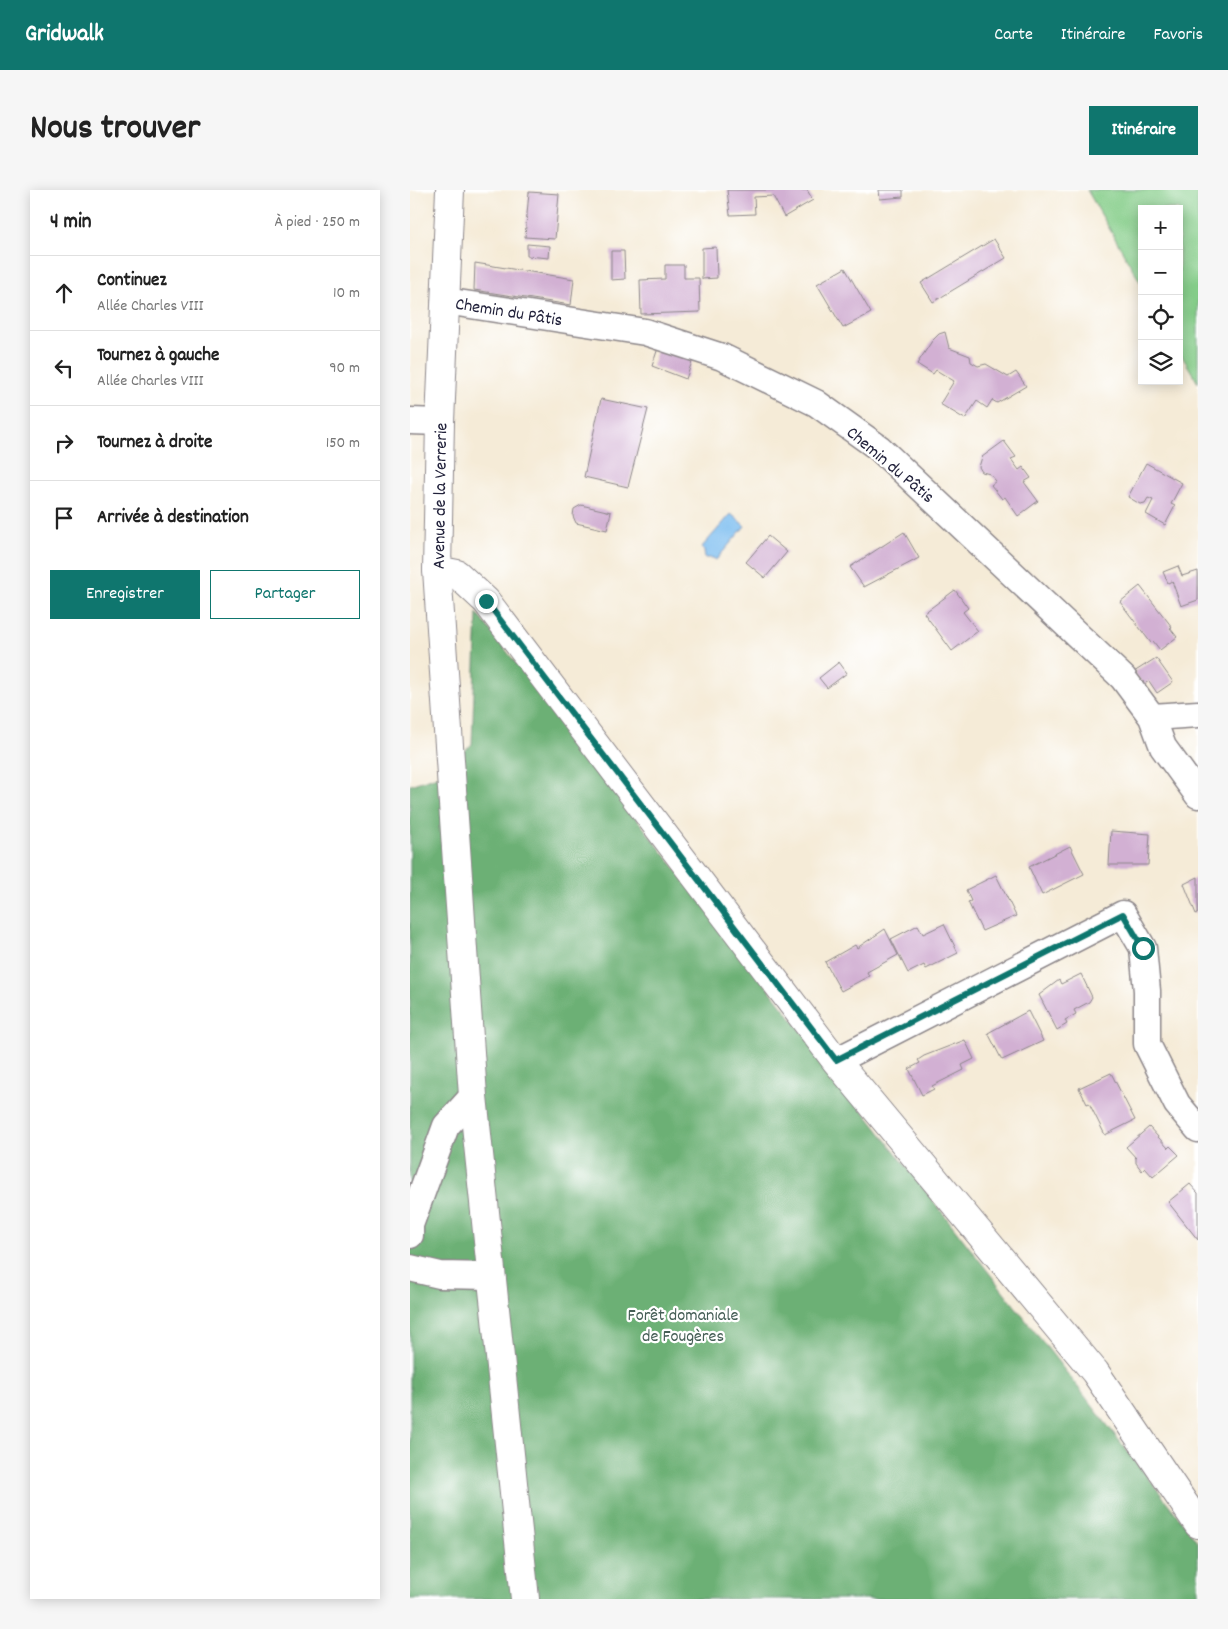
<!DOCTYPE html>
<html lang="fr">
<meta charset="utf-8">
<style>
body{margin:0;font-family:Dekko,sans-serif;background:#f6f6f6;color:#222}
.controls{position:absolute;right:15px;top:15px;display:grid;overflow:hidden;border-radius:0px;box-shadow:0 2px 12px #0003}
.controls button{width:45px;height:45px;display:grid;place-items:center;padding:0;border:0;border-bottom:1px solid #e0e0e0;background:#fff;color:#222;font:25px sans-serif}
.stop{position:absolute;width:15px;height:15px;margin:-11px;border:4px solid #0f766e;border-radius:50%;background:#fff}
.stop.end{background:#0f766e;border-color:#fff;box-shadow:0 1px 5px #0008}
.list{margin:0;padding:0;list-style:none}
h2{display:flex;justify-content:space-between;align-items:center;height:65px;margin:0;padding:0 20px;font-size:21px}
h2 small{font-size:16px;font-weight:400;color:#767676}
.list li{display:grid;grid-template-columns:32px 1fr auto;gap:15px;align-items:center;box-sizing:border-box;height:75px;padding:0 20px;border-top:1px solid #e0e0e0}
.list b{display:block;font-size:19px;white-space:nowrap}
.list p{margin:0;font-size:16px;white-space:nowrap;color:#767676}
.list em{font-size:16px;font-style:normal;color:#767676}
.actions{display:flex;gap:10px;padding:15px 20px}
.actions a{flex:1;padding:11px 0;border:1px solid #0f766e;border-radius:0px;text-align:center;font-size:18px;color:#0f766e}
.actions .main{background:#0f766e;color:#fff}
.icon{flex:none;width:28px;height:28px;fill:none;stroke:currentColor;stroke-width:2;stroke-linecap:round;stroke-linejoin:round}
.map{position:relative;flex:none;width:788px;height:1409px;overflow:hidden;border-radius:0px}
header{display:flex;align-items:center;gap:30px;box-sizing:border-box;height:70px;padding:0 25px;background:#0f766e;color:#fff}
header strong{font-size:24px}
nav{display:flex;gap:28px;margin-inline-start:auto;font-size:18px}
.intro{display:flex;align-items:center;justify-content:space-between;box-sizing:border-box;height:120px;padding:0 30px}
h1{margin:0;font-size:35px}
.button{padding:12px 22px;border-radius:0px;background:#0f766e;color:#fff;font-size:18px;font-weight:700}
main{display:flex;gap:30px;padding:0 30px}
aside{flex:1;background:#fff;border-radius:0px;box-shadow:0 2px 12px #0003}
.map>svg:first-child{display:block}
.green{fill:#85cd89;stroke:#547862}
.forest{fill:#6cb075;stroke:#476958}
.water{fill:#79bcef;stroke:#4e6f95}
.building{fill:#d2b0d3}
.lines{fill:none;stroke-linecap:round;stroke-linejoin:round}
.minor-casing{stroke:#8c8689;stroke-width:29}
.tertiary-casing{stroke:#8c8689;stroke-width:30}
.primary-casing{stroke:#8c8689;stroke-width:30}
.minor{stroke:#fff;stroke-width:26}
.tertiary{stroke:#fff;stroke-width:28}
.primary{stroke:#fff;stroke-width:28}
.route{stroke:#0f766e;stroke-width:6}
.labels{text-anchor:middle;stroke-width:4.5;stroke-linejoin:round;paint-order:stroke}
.street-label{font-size:18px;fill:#22223b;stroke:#fff}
.park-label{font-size:18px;fill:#455e56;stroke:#fff}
</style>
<header>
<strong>Gridwalk</strong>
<nav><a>Carte</a><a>Itinéraire</a><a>Favoris</a></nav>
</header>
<div class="intro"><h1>Nous trouver</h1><a class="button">Itinéraire</a></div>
<main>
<aside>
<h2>4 min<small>À pied · 250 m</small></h2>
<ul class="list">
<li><svg class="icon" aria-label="ahead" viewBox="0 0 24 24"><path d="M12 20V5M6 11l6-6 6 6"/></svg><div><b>Continuez</b><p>Allée Charles VIII</p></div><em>10 m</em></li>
<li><svg class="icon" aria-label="left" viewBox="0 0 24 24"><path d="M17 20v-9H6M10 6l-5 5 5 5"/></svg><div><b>Tournez à gauche</b><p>Allée Charles VIII</p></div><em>90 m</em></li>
<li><svg class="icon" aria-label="right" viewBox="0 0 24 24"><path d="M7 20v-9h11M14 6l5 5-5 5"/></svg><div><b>Tournez à droite</b></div><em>150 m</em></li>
<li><svg class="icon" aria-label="arrive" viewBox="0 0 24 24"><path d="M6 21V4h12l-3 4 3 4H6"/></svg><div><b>Arrivée à destination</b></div></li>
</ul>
<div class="actions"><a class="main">Enregistrer</a><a>Partager</a></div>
</aside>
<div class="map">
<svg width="788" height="1409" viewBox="0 0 788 1409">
<rect width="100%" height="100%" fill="#fff"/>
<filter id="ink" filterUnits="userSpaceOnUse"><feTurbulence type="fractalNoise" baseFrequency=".02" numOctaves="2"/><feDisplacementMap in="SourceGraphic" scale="10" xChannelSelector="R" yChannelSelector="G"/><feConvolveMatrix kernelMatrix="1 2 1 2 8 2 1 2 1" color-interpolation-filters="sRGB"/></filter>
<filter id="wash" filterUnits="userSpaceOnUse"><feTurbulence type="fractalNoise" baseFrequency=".0096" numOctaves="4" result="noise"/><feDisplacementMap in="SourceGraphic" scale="20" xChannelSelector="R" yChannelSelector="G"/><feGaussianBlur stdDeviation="1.12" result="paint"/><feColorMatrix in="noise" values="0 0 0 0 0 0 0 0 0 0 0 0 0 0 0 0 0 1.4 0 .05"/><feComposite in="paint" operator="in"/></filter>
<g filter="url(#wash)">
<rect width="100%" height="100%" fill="#f5ebd7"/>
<path class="green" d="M677 0H788V193L769 161V19H732V95Z"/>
<path class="forest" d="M67 423 788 1352V1409H0V595L30 585 62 554Z"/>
<path class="water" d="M321 324 335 336 306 370 303 368H295L294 360 291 358Z"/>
<g id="blocks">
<path class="building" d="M317 0H397L403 10 374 27 363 6 344 7 345 24 320 25Z
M469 0H493V7L470 9Z
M119 2 149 4 145 49 115 47Z
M584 49 596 68 523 112 511 93Z
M117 54 140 56 139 68 117 66Z
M306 57 307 88 292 89V58Z
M201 61H214L215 89 201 90Z
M65 73 164 89 161 115 64 100Z
M255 75H274V88H289L290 122 231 124 230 90 255 89Z
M435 78 461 123 433 138 407 94Z
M535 142 539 158 560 166 561 172 568 176 576 174 598 187 606 182 616 196 587 213 582 210 577 218 567 211 555 229 530 214 544 191 526 180 523 184 507 174 522 151 529 144Z
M249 155 284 166 276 189 242 176Z
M191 209 238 219 218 297 174 287Z
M594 251 606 267 601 269 609 280 613 277 621 288 614 292 628 311 608 326 595 307 592 309 581 295 586 291 580 284 572 282 569 277 572 267Z
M736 273 772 293 761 314 765 316 755 335 736 324 743 310 738 308 735 313 730 314 718 307Z
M171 315 201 322 197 340 166 333 163 326 164 319Z
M494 342 509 368 454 397 440 377Z
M358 346 377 362 355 388 336 372Z
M768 376 772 386 788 381V410L771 416 762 391 758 393 753 382Z
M730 396 762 437 760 438 767 447 750 460 743 451 741 453 710 412Z
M545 400 558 418 553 422 568 441 542 461 514 423Z
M746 468 763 492 747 503 739 491 733 495 724 482Z
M429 472 437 483 417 498 409 488Z
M701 641 740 644 738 675H699Z
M660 656 674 684 632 705 619 677Z
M586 685 606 726 572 741 558 712 561 711 556 700Z
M788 687V723L786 724 774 694Z
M534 734 548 763 516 779 514 775 498 783 481 749 508 735 513 744Z
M475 739 488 765 457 782 459 786 431 801 415 772 445 755 447 758Z
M671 784 682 807 679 812 664 820 666 824 655 830 657 834 647 840 629 805 649 790 651 794Z
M618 821 633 851 592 870 578 843Z
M555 850 564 869 552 875 554 880 522 896 524 899 512 905 499 879 510 873 508 870 514 866Z
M701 883 725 930 695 945 679 913 677 914 669 898Z
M739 937 758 958 760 956 769 965 743 987 735 978 732 981 726 973V968L716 957Z
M780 994 788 1003V1050L758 1012Z"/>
</g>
</g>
<g filter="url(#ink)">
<use href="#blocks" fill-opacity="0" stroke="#8c8689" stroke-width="1"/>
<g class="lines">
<g class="minor-casing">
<path id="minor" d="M35 111 235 142 312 167 406 213 469 258 713 488 742 527 753 557 788 605
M0 231 30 232
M742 527 788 524
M426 871 713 724 733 758 737 801V854L767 914 788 939
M0 1045V1035L36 936 63 906
M0 1078 30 1085 80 1086"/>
</g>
<g class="tertiary-casing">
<path id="tertiary" d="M27 380 47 384 76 411 426 871 685 1182 788 1334"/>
</g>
<g class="primary-casing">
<path id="primary" d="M40 0 30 232 27 380 63 906 115 1409"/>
</g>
<use href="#minor" class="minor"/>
<use href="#tertiary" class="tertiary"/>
<use href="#primary" class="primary"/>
</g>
</g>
<g class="lines" filter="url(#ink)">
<path class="route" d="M76 411 426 870 713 724 733 758"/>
</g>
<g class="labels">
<g class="street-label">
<text transform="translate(99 121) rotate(9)" y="6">Chemin du Pâtis</text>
<text transform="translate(481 274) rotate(40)" y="6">Chemin du Pâtis</text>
<text transform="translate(29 306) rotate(-89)" y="6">Avenue de la Verrerie</text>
</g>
<g class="park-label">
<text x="273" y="1130">Forêt domaniale<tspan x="273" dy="21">de Fougères</tspan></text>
</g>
</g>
</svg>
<div class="controls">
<button>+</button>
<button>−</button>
<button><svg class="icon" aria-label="locate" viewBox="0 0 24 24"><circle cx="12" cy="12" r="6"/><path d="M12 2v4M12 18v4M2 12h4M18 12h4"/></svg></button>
<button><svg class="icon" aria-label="layers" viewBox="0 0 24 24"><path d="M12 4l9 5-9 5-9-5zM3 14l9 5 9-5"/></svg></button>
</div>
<div class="stop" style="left:733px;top:758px"></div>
<div class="stop end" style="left:76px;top:411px"></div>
</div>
</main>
